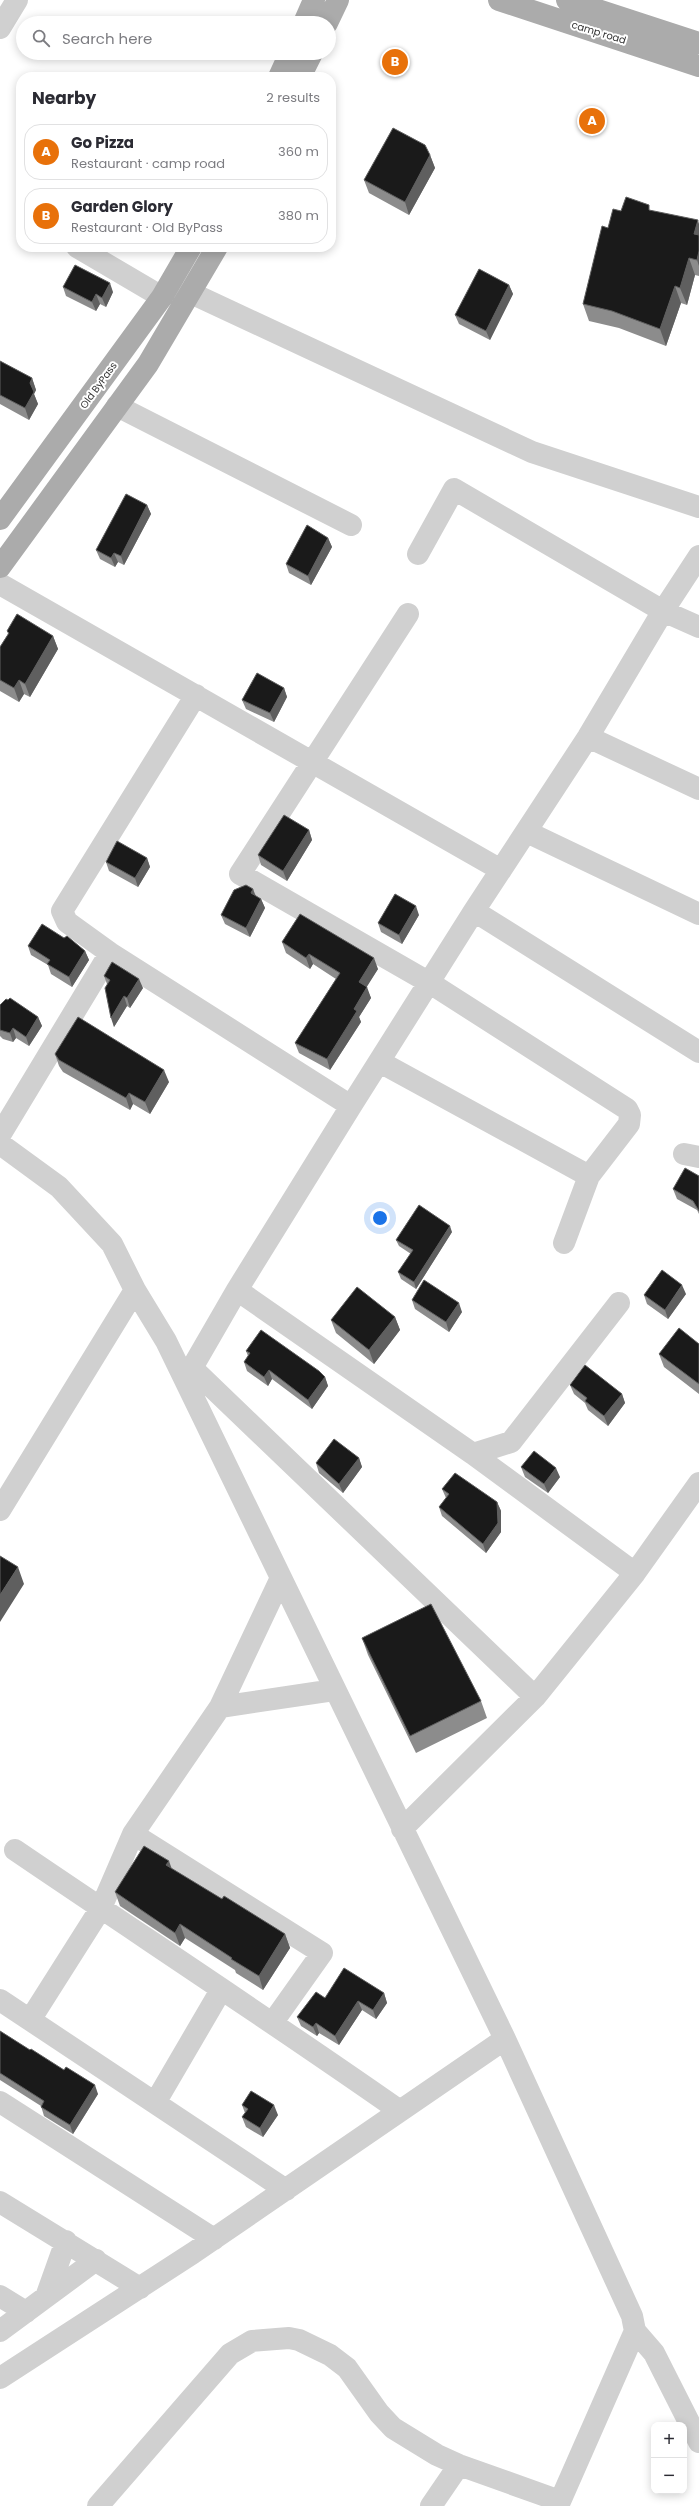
<!DOCTYPE html>
<meta charset="utf-8">
<style>
body{margin:0;font-family:Poppins,sans-serif;background:#f7f7f7;color:#2b2b33}
.controls{position:absolute;right:12px;bottom:12px;display:grid;overflow:hidden;border-radius:8px;box-shadow:0 2px 10px #0003}
.controls button{width:36px;height:36px;display:grid;place-items:center;padding:0;border:0;border-bottom:1px solid #e1e1e2;background:#fff;color:#2b2b33;font:20px sans-serif}
.you{position:absolute;left:380px;top:1218px;width:14px;height:14px;margin:-10px;border:3px solid #fff;border-radius:50%;background:#1a73e8;box-shadow:0 0 0 6px #1a73e833}
.badge{display:grid;place-items:center;width:26px;height:26px;border-radius:50%;background:#e63946;color:#fff;font-size:13px;font-weight:700}
.pin{position:absolute;translate:-50% -50%;border:2px solid #fff;box-shadow:0 1px 4px #0006}
.list{margin:0;padding:0;list-style:none}
h2{display:flex;justify-content:space-between;align-items:center;height:52px;margin:0;padding:0 16px;font-size:17px}
h2 small{font-size:13px;font-weight:400;color:#7c7c81}
.list li{display:grid;grid-template-columns:26px 1fr auto;gap:12px;align-items:center;box-sizing:border-box;height:56px;margin:0 8px 8px;padding:0 8px;border:1px solid #e1e1e2;border-radius:16px}
.list b{display:block;font-size:15px;white-space:nowrap}
.list p{margin:0;font-size:13px;white-space:nowrap;color:#7c7c81}
.list em{font-size:13px;font-style:normal;color:#7c7c81}
.icon{flex:none;width:22px;height:22px;fill:none;stroke:currentColor;stroke-width:2;stroke-linecap:round;stroke-linejoin:round}
.map{position:relative;flex:none;width:699px;height:2506px;overflow:hidden}
.search{position:absolute;background:#fff;box-shadow:0 2px 10px #0003;left:16px;top:16px;width:320px;height:44px;display:flex;align-items:center;gap:10px;box-sizing:border-box;padding:0 14px;border-radius:22px;color:#7c7c81;font-size:15px}
.panel{position:absolute;background:#fff;box-shadow:0 2px 10px #0003;left:16px;top:72px;width:320px;height:180px;border-radius:16px}
.map>svg:first-child{display:block}
.lines{fill:none;stroke-linecap:round;stroke-linejoin:round}
.minor{stroke:#d0d0d0;stroke-width:22}
.major{stroke:#ababab;stroke-width:22}
.wall{fill:#8c8c8c}
.shaded-wall{fill:#5f5f5f}
.building{fill:#1a1a1a;stroke:#5f5f5f}
.labels{text-anchor:middle;stroke-width:4;stroke-linejoin:round;paint-order:stroke}
.street-label{font-size:10px;fill:#333;stroke:#fff}
</style>
<div class="map">
<svg width="699" height="2506" viewBox="0 0 699 2506">
<rect width="100%" height="100%" fill="#fff"/>
<g class="lines">
<path class="minor" d="M0 28 17 0
M77 247 162 297
M191 293 532 452 699 507
M117 406 351 525
M418 554 454 489 663 611 699 627
M0 584 501 870
M408 614 240 874 430 983 627 1109 630 1115 629 1124 589 1176 564 1243
M588 737 699 789
M527 832 699 914
M474 911 699 1052
M110 953 67 922 62 911 196 695
M380 1062 589 1176
M0 1135 110 953 351 1106
M0 1144 59 1187 112 1244 135 1290 166 1341 505 2039 193 2253 0 2378
M684 1154 699 1157
M237 1290 473 1454 635 1573
M192 1368 535 1697
M185 1380 237 1290 351 1106 474 911 588 737 663 611 699 556
M473 1454 511 1442 619 1303
M0 1510 135 1290
M220 1707 334 1690
M402 1829 535 1697 635 1573 699 1483
M133 1834 322 1953 273 2022
M15 1850C143 1937 273 2022 400 2111
M0 2000 286 2190
M30 2020 101 1908 133 1834 220 1707 280 1580
M505 2039 632 2316 635 2331 558 2506
M0 2102 214 2239
M155 2103 221 1990
M0 2202 140 2288
M0 2296 26 2312
M46 2297 66 2241
M0 2331 96 2260
M635 2331 654 2353 699 2442
M98 2506 230 2354 252 2341 289 2338 299 2340 330 2355 347 2368 379 2413 393 2428 437 2455 459 2465 560 2501
M431 2506 459 2465"/>
<path class="major" d="M499 0 699 66
M567 0 699 43
M304 23 314 0
M327 23 338 0
M279 77 290 53
M300 77 312 53
M0 519 162 297 191 247
M0 567 148 364 217 247"/>
</g>
<path class="wall" d="M430 155 435 168 409 215 369 193 364 180Z
M621 211H651L699 224V276L695 275 687 305 681 303 666 346 619 328 589 321 583 304 608 228Z
M509 285 513 294 490 340 459 324 455 315Z
M63 287 113 292 106 307 100 304 96 311 66 296Z
M0 361 32 378 36 390 34 394 38 404 29 420 0 404Z
M147 505 151 514 124 565 118 562 115 567 100 559 96 550Z
M328 538 332 547 311 585 289 573 286 564Z
M7 631 53 636 58 649 30 697 24 694 19 702 0 691V647L8 634Z
M284 688 287 697 274 722 246 709 242 700Z
M309 830 312 840 287 881 261 865 258 855Z
M147 858 150 867 138 887 109 871 106 862Z
M253 889 256 896 261 899 265 908 250 937 225 924 221 915Z
M419 915 402 944 381 932 378 923Z
M282 942 378 969 366 987 371 998 359 1017 361 1022 330 1070 299 1053 295 1043 336 979 313 964 310 969 286 953Z
M28 946 85 951 89 960 72 987 51 974 48 965 31 955Z
M104 976 143 988 130 1008 127 1006 114 1027 107 984Z
M0 1005 38 1017 42 1026 29 1046 16 1038 13 1042 3 1039 0 1036Z
M55 1054 169 1082 150 1114 133 1104 130 1110 63 1072 59 1066Z
M699 1176V1214L697 1210 677 1199 673 1189Z
M452 1232 416 1289 401 1279 398 1272 411 1254 399 1246 396 1240Z
M686 1294 668 1319 647 1304 644 1295Z
M412 1300 462 1312 449 1332 415 1309Z
M395 1317 400 1330 374 1364 336 1333 331 1320Z
M699 1344V1394L664 1367 659 1354Z
M246 1351 325 1377 328 1386 312 1409 272 1379 268 1386 247 1371 244 1362 248 1356Z
M570 1385 622 1394 625 1403 608 1426 588 1410 585 1403 574 1394Z
M359 1458 362 1467 343 1493 319 1473 316 1463Z
M521 1467 560 1477 548 1493 525 1477Z
M442 1489 497 1502 501 1511V1532L486 1553 442 1516 439 1507 446 1498Z
M362 1638 481 1701 487 1718 416 1753 368 1655Z
M172 1869 222 1899 285 1934 290 1948 263 1990 236 1973 235 1970 185 1938 180 1946 120 1906 115 1892Z
M384 1993 387 2003 376 2019 362 2010 339 2045 319 2033 317 2036 301 2026 297 2017 325 1998Z
M0 2031 98 2094 73 2134 44 2116 41 2106 0 2080Z
M242 2105 278 2115 263 2137 246 2127 242 2117 245 2113Z"/>
<path class="shaded-wall" d="M430 155 435 168 409 215 405 202Z
M698 220 699 224V246L694 234Z
M699 251V266L697 260Z
M689 258 695 275 687 305 680 288Z
M110 283 113 292 106 307 102 298Z
M509 285 513 294 490 340 486 331Z
M675 286 681 303 666 346 660 329Z
M96 294 100 304 96 311 92 302Z
M32 378 36 390 34 394 38 404 29 420 25 408 30 383Z
M147 505 151 514 124 565 121 556Z
M328 538 332 547 311 585 308 576Z
M114 553 118 562 115 567 111 558Z
M53 636 58 649 30 697 25 684Z
M19 680 24 694 19 702 14 688Z
M284 688 287 697 274 722 270 713Z
M309 830 312 840 287 881 283 871Z
M147 858 150 867 138 887 135 878Z
M253 889 256 898 251 893Z
M261 899 265 908 250 937 246 928Z
M416 906 419 915 402 944 399 935Z
M85 951 89 960 72 987 69 977Z
M309 954 313 964 310 969 306 958Z
M374 958 378 969 363 993 359 982Z
M139 979 143 988 130 1008 127 998Z
M367 987 371 998 359 1017 361 1022 330 1070 327 1059 354 1009Z
M124 996 127 1006 114 1027 111 1018Z
M38 1017 42 1026 29 1046 26 1037Z
M13 1028 16 1038 13 1042 10 1033Z
M164 1070 169 1082 150 1114 145 1102Z
M129 1093 133 1104 130 1110 126 1098Z
M450 1226 452 1232 416 1289 414 1282Z
M682 1285 686 1294 668 1319 665 1310Z
M459 1303 462 1312 449 1332 446 1322Z
M395 1317 400 1330 374 1364 369 1350Z
M269 1370 272 1379 268 1386 264 1377Z
M325 1377 328 1386 312 1409 308 1400Z
M622 1394 625 1403 608 1426 604 1416Z
M359 1458 362 1467 343 1493 339 1484Z
M556 1468 560 1477 548 1493 544 1484Z
M497 1502 501 1511V1532L486 1553 483 1544Z
M18 1567 24 1584 0 1622V1595Z
M169 1861 174 1875 166 1865Z
M180 1924 185 1938 180 1946 175 1933Z
M285 1934 290 1948 263 1990 259 1976Z
M384 1993 387 2003 376 2019 373 2010Z
M358 2001 362 2010 339 2045 335 2036Z
M316 2023 319 2033 317 2036 313 2027Z
M95 2085 98 2094 73 2134 70 2125Z
M274 2105 278 2115 263 2137 260 2128Z"/>
<path class="building" d="M393 128 425 145 430 155 405 202 364 180Z
M626 197 649 205V210L698 220 694 234 699 235V251L697 260 689 258 680 288 675 286 660 329 612 311 583 304 602 226 608 228 613 209 621 211Z
M75 265 110 283 102 298 96 294 92 302 63 287Z
M479 269 509 285 486 331 455 315Z
M0 361 32 378 30 383 34 392 25 408 0 395Z
M126 494 147 505 121 556 114 553 111 558 96 550Z
M307 525 328 538 308 576 286 564Z
M17 614 53 636 25 684 19 680 14 688 0 680V647L9 633 7 631Z
M257 673 284 688 270 713 242 700Z
M284 815 309 830 283 871 258 855Z
M117 841 147 858 135 878 106 862Z
M246 885 253 889 251 893 261 899 246 928 221 915 234 890Z
M395 894 416 906 399 935 378 923Z
M300 914 374 958 359 982 367 987 354 1009 357 1011 327 1059 295 1043 340 973 309 954 306 958 282 942Z
M42 924 64 938 67 936 85 951 69 977 47 964 50 960 28 946Z
M112 962 139 979 127 998 124 996 111 1018 105 988 110 980 104 976Z
M10 998 38 1017 26 1037 13 1028 10 1033 0 1030V1005L6 999 8 1000Z
M78 1017 164 1070 145 1102 129 1093 126 1098 59 1060 55 1054Z
M685 1168 699 1176V1211L693 1201 673 1189Z
M419 1205 450 1226 414 1282 398 1272 413 1250 396 1240Z
M662 1270 682 1285 665 1310 644 1295Z
M424 1280 459 1303 446 1322 412 1300Z
M357 1287 395 1317 369 1350 331 1320Z
M679 1328 699 1344V1384L659 1354Z
M261 1330 319 1371 325 1377 308 1400 269 1370 264 1377 244 1362 250 1353 246 1351Z
M585 1365 622 1394 604 1416 585 1401 587 1398 570 1385Z
M334 1439 359 1458 339 1484 316 1463Z
M534 1451 556 1468 544 1484 521 1467Z
M455 1473 497 1502 498 1523 483 1544 439 1507 449 1494 442 1489Z
M0 1556 18 1567 0 1595Z
M431 1604 481 1701 410 1736 362 1638Z
M144 1846 169 1861 166 1865 222 1899 224 1896 285 1934 259 1976 231 1959 232 1958 180 1924 175 1933 115 1892Z
M344 1968 384 1993 373 2010 358 2001 335 2036 316 2023 313 2027 297 2017 316 1992 325 1998Z
M0 2031 30 2050 31 2049 64 2070 66 2067 95 2085 70 2125 41 2107 44 2101 0 2073Z
M251 2091 274 2105 260 2128 242 2117 248 2109 242 2105Z"/>
<g class="labels">
<g class="street-label">
<text transform="translate(599 32) rotate(17)" y="4">camp road</text>
<text transform="translate(98 385) rotate(-54)" y="4">Old ByPass</text>
</g>
</g>
</svg>
<div class="controls">
<button>+</button>
<button>−</button>
</div>
<div class="you"></div>
<div class="pin badge" style="left:592px;top:121px;background:#e8710a">A</div>
<div class="pin badge" style="left:395px;top:62px;background:#e8710a">B</div>
<div class="search"><svg class="icon" aria-label="search" viewBox="0 0 24 24"><circle cx="10" cy="10" r="6"/><path d="M15 15l6 6"/></svg>Search here</div>
<section class="panel">
<h2>Nearby<small>2 results</small></h2>
<ul class="list">
<li><span class="badge" style="background:#e8710a">A</span><div><b>Go Pizza</b><p>Restaurant · camp road</p></div><em>360 m</em></li>
<li><span class="badge" style="background:#e8710a">B</span><div><b>Garden Glory</b><p>Restaurant · Old ByPass</p></div><em>380 m</em></li>
</ul>
</section>
</div>
